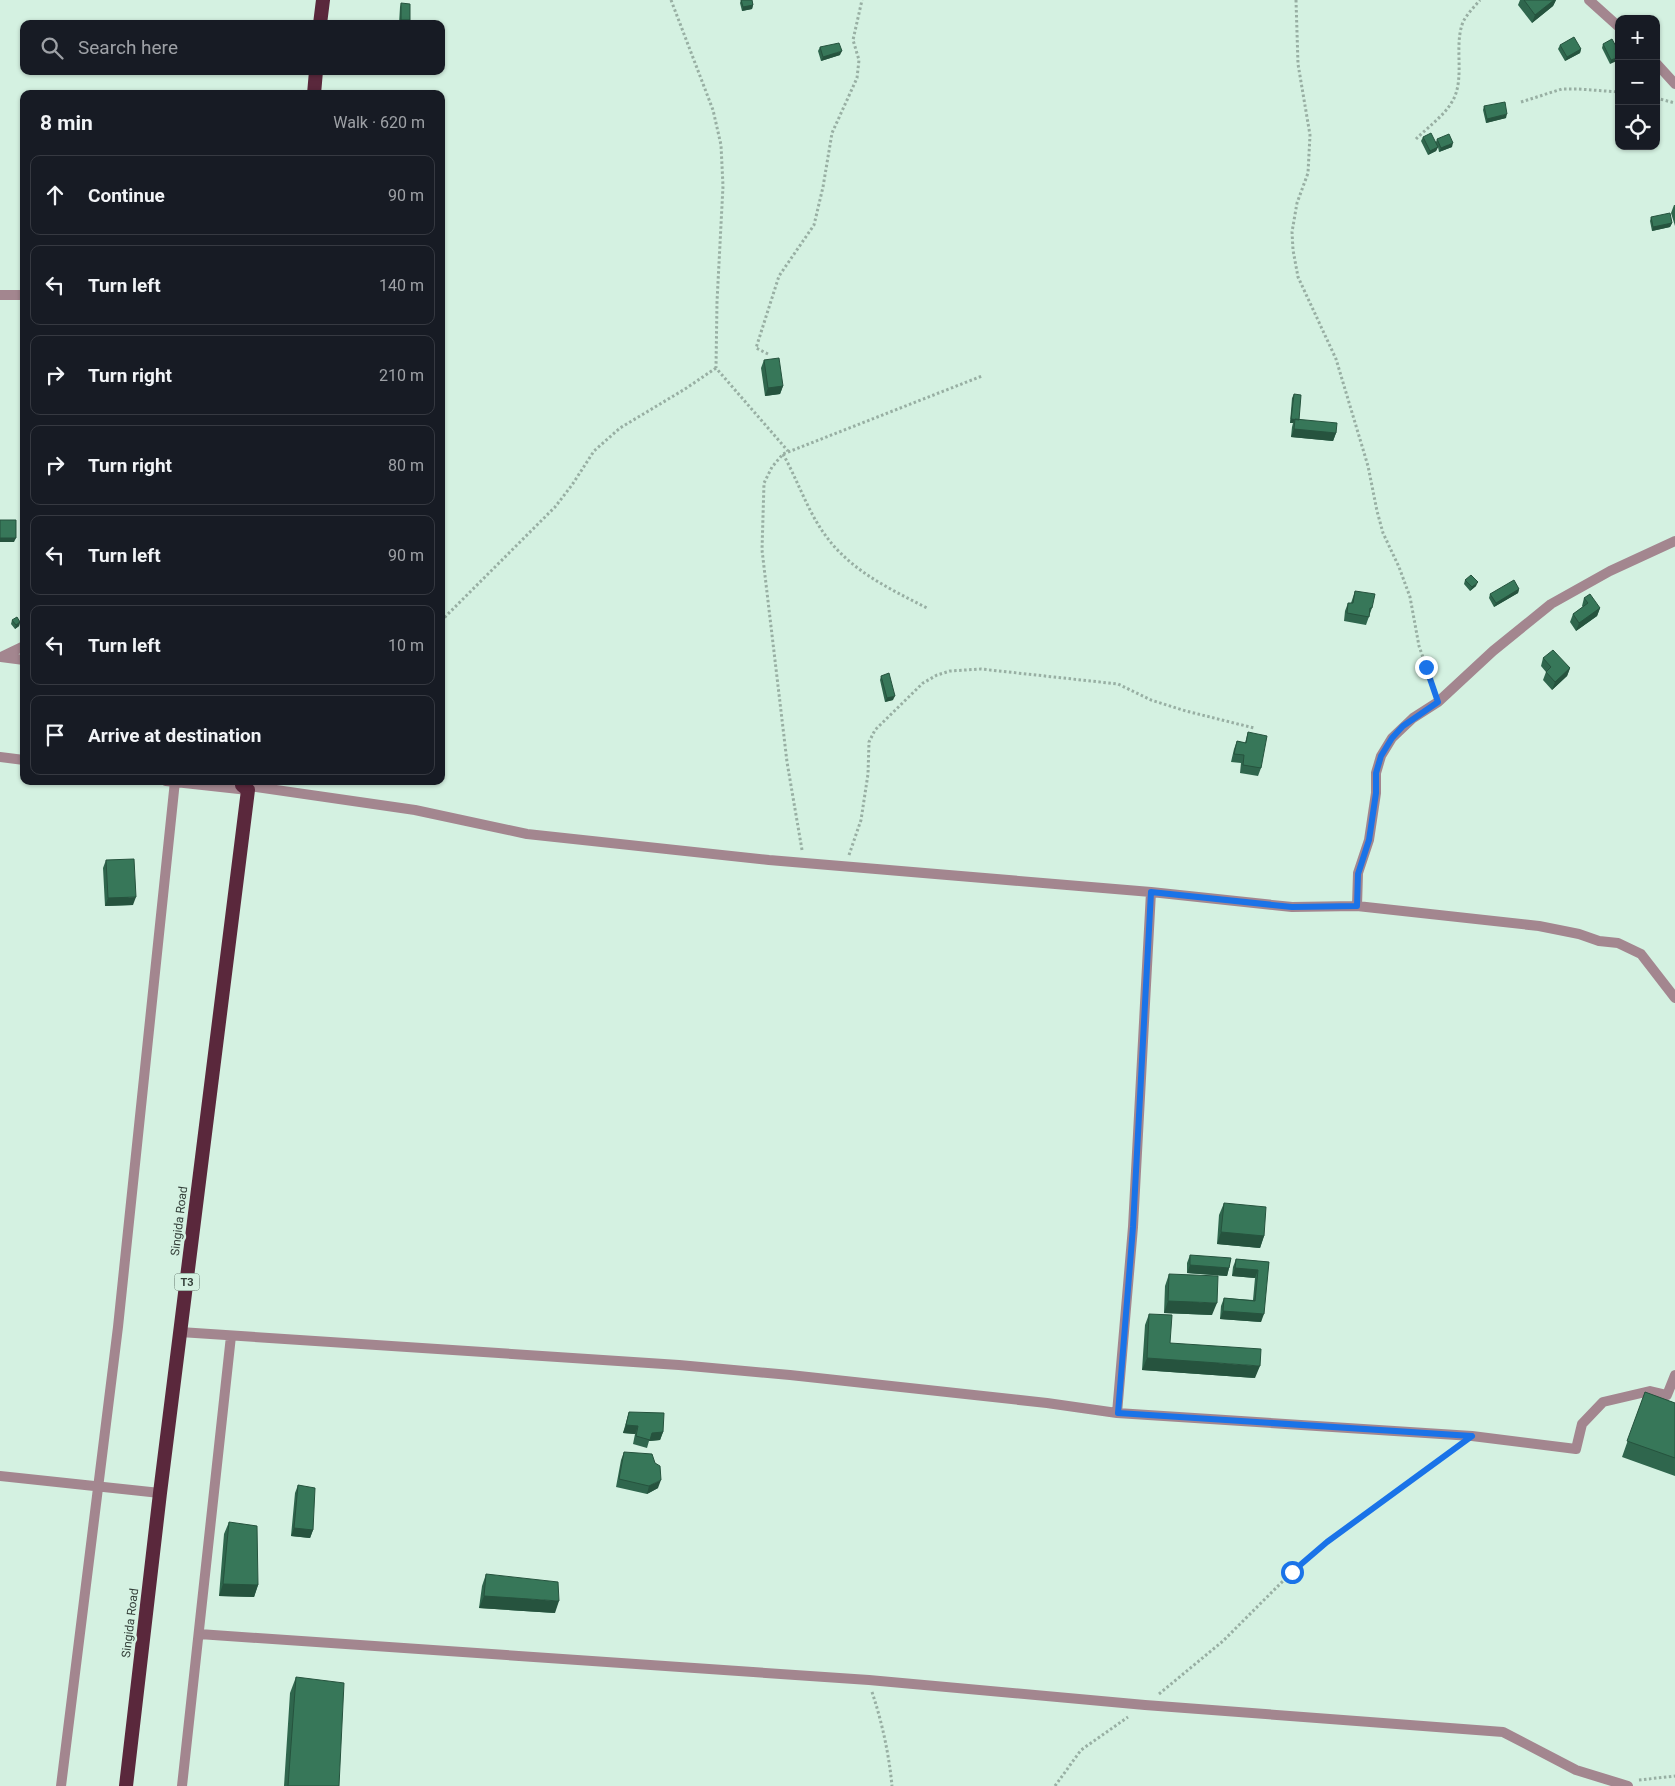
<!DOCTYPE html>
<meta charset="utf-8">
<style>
body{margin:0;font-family:Roboto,sans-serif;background:#242831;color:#f1f3f6}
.controls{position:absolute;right:15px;top:15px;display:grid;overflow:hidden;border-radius:10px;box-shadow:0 1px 4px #0004}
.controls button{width:45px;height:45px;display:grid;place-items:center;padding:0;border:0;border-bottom:1px solid #363941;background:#171b24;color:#f1f3f6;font:25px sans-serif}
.stop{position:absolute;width:15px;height:15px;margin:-11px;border:4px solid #1a73e8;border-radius:50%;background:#fff}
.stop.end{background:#1a73e8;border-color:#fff;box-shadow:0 1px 5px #0008}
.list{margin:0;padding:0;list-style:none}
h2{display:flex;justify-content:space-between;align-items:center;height:65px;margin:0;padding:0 20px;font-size:21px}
h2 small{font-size:16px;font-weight:400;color:#9ea1a6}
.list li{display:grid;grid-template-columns:32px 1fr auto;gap:15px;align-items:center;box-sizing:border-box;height:80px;margin:0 10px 10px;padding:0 10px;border:1px solid #363941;border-radius:10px}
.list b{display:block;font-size:19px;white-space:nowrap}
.list em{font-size:16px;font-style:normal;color:#9ea1a6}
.icon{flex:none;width:28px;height:28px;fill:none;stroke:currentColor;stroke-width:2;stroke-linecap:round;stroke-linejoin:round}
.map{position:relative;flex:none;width:1675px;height:1786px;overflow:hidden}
.search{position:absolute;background:#171b24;box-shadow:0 1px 4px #0004;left:20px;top:20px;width:425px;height:55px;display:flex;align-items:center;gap:12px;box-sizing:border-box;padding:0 18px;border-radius:10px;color:#9ea1a6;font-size:19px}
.panel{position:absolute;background:#171b24;box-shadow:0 1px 4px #0004;left:20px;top:90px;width:425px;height:695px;border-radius:10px}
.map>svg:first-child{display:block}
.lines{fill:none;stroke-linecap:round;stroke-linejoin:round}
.path{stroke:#98afa3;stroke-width:3;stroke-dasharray:2.5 2.5;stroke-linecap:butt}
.minor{stroke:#a3868f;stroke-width:10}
.trunk{stroke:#5a283c;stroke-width:14}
.wall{fill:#2f664d}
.shaded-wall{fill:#26533e}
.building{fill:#377759;stroke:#26533e}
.route{stroke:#1a73e8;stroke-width:6}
.labels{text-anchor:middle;stroke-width:5;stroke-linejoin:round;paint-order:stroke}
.shield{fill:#d4f1e1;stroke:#63746b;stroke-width:1}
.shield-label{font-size:11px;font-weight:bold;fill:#333f39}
.street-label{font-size:12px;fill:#333f39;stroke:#d4f1e1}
</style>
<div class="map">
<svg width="1675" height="1786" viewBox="0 0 1675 1786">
<rect width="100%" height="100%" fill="#d4f1e1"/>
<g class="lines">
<path class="path" d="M671 0 713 110 721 145 723 186 717 302 716 368 788 451
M1296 0 1298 64 1310 135 1308 173 1297 203 1292 232 1293 250 1298 277 1336 359 1368 466 1377 511 1383 533 1399 567 1410 597 1419 646 1434 689
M1656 98 1675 103
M1521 102 1562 89H1578L1619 92
M1416 139C1429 126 1448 113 1455 96 1464 73 1454 45 1463 22 1467 14 1474 7 1480 0
M768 354 756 348 779 276 814 225 823 187 832 133 857 78 859 60 853 40 862 0
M783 454C797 479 807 509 823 532 849 570 888 588 927 608
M441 621 555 507 572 485 594 451 620 428 685 389 716 368
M802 850 787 762 762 550 764 483 772 467 783 454 982 376
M849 855 861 820 868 774 869 742 875 730 923 683 937 675 950 671 981 669 1118 684 1151 700 1186 711 1254 728
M872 1692C882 1722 889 1754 892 1786
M1159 1694 1223 1641 1292 1572 1327 1542 1456 1448
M1639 1780 1675 1776
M1055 1786 1081 1750 1128 1717"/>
<path class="minor" d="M1589 0 1619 27
M1656 63 1675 84
M0 295H24
M1 657 24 646
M1 657 24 660
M0 757 24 760
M166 781 248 790
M242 785 415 810 527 834 769 860 1151 892 1292 907 1357 906 1358 873 1369 840 1376 793V773L1381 756 1392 738 1413 718 1438 702 1493 651 1551 604 1610 571 1675 541
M1357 906 1539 926 1579 934 1599 941 1618 943 1641 954 1675 998
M180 1332 679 1365 790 1375 1047 1403 1117 1413 1472 1436 1576 1449 1582 1424 1603 1402 1650 1391 1667 1395 1675 1375
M1117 1413 1133 1227 1151 892
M0 1476 160 1493
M199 1634 869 1680 1145 1705 1503 1732 1576 1770 1628 1786
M61 1786 118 1327 175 781
M182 1786 231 1336"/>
<path class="trunk" d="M320 24 323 0
M314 94 316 71
M126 1786 160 1493 248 790 242 785 243 781"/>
</g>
<path class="wall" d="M741 0H752L753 5 752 9 742 11 740 3Z
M1520 0H1556L1553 6 1532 23 1518 5Z
M401 3 408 24H399L400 7Z
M1603 44 1619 52 1610 64 1602 48Z
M1560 45 1581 49 1580 53 1565 61 1558 49Z
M820 47 840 55 821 61 818 51Z
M1484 106 1506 118 1486 123 1483 110Z
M1619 106V120L1617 121 1615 111 1616 107Z
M1423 137 1436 142 1437 139 1452 147 1439 152 1438 147 1436 151 1428 155 1421 141Z
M1674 205H1675V226L1671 213Z
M1651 217 1672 223 1670 227 1652 231 1650 221Z
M764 360 783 386 780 394 765 396 761 368Z
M1294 394 1299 420 1336 433 1333 441 1291 437 1292 427 1293 423H1290L1292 398Z
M1465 580 1476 586 1470 591 1464 584Z
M1519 589 1518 593 1494 607 1489 598 1490 594Z
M1355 591 1372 608 1366 625 1344 621 1345 611 1348 603H1351Z
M1584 598 1600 608 1597 616 1576 631 1570 622 1573 614 1583 607 1582 606Z
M12 620 20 622 19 626 15 629 11 624Z
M1543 658 1570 668 1567 676 1552 690 1543 680 1546 672 1541 666Z
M881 676 893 700 885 702 880 680Z
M1248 732 1261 768 1258 776 1240 773 1241 763 1231 762 1234 749 1237 741 1245 743Z
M106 860 133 905 105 906 103 868Z
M1224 1203 1264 1236 1260 1248 1217 1244 1219 1215Z
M1190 1255 1229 1268 1227 1276 1187 1273V1263Z
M1236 1259 1269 1262 1261 1322 1220 1319 1221 1306 1224 1298 1253 1300 1255 1278 1232 1276 1233 1267Z
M1169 1274 1212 1315 1164 1313 1165 1286Z
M1149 1314 1170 1343 1255 1378 1142 1370 1145 1325Z
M1645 1392 1675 1403V1476L1622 1457Z
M629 1412 663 1432 660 1440 649 1441 647 1448 633 1444 635 1434 623 1433Z
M624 1452 658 1488 647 1494 616 1487 621 1460Z
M298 1485 313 1530 310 1538 291 1536 295 1493Z
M229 1522 258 1585 254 1597 219 1596 224 1534Z
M486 1574 555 1613 479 1608 482 1586Z
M296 1677 339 1786H284L290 1693Z"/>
<path class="shaded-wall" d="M1554 0H1556L1553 6 1532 23 1535 15Z
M753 5 752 9 742 11 743 7Z
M401 20H410L408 24H399Z
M1581 49 1580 53 1565 61 1567 57Z
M842 51 840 55 821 61 823 57Z
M1619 57V60L1610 64 1611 60Z
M1507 114 1506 118 1486 123 1487 119Z
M1453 143 1452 147 1439 152 1441 148Z
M1438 147 1436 151 1428 155 1430 151Z
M1672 223 1670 227 1652 231 1653 227Z
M783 386 780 394 765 396 768 388Z
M1291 419H1295L1293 423H1290Z
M1294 429 1336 433 1333 441 1291 437Z
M0 538H16L14 542H0Z
M1478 582 1476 586 1470 591 1472 587Z
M1519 589 1518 593 1494 607 1496 603Z
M1600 608 1597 616 1576 631 1579 623Z
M20 622 19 626 15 629 16 625Z
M1570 668 1567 676 1552 690 1555 682Z
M895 696 893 700 885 702 887 698Z
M136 897 133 905 105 906 108 898Z
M1221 1232 1264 1236 1260 1248 1217 1244Z
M1190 1265 1229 1268 1227 1276 1187 1273Z
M1235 1268 1258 1270 1255 1278 1232 1276Z
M1168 1301 1217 1303 1212 1315 1164 1313Z
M1223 1311 1264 1314 1261 1322 1220 1319Z
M1147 1358 1260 1366 1255 1378 1142 1370Z
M626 1425 638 1426 635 1434 623 1433Z
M663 1432 660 1440 649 1441 652 1433Z
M661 1480 658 1488 647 1494 649 1486Z
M294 1528 313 1530 310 1538 291 1536Z
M223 1584 258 1585 254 1597 219 1596Z
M484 1596 559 1601 555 1613 479 1608Z"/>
<path class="building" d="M741 0H752L753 5 743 7Z
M1524 0H1554L1535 15Z
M401 3 410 4V20H401Z
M1574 37 1581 49 1567 57 1560 45Z
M1612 39 1619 52V57L1611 60 1603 44Z
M839 43 842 51 823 57 820 47Z
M1505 102 1507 114 1487 119 1484 106Z
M1619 106V117L1616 107Z
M1431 133 1438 147 1430 151 1423 137Z
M1449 134 1453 143 1441 148 1437 139Z
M1670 213 1672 223 1653 227 1651 217Z
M779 358 783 386 768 388 764 360Z
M1294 394 1301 395 1299 420 1291 419Z
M1295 419 1337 423 1336 433 1294 429Z
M0 520H16V538H0Z
M1471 575 1478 582 1472 587 1465 580Z
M1514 580 1519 589 1496 603 1490 594Z
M1355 591 1375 594 1372 608H1370L1369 617 1347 613 1348 603H1353Z
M1590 594 1600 608 1579 623 1573 614 1588 603 1584 598Z
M17 617 20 622 16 625 12 620Z
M1553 650 1570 668 1555 682 1546 672 1551 667 1543 658Z
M889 673 895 696 887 698 881 676Z
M1248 732 1267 736 1261 768 1243 765 1244 755 1234 754 1237 741 1246 743Z
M134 859 136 897 108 898 106 860Z
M1224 1203 1266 1207 1264 1236 1221 1232Z
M1190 1255 1231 1258 1229 1268 1190 1265Z
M1236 1259 1269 1262 1264 1314 1223 1311 1224 1298 1255 1301 1258 1270 1235 1268Z
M1169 1274 1218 1276 1217 1303 1168 1301Z
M1149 1314 1172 1315 1170 1343 1261 1349 1260 1366 1147 1358Z
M1645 1392 1675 1403V1458L1627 1441Z
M629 1412 664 1413 663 1432 652 1433 650 1440 636 1436 638 1426 626 1425Z
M624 1452 652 1454 655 1463 660 1466 661 1480 649 1486 619 1479Z
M298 1485 315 1488 313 1530 294 1528Z
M229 1522 257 1526 258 1585 223 1584Z
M486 1574 558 1582 559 1601 484 1596Z
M296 1677 344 1683 339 1786H288Z"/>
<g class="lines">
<path class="route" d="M1292 1572 1327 1542 1472 1436 1118 1413 1133 1227 1151 892 1292 907 1357 906 1358 874 1369 840 1376 793V773L1381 756 1392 738 1403 726 1438 702 1426 667"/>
</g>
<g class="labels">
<rect class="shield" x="174.5" y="1273.5" width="25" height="17" rx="4"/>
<g class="shield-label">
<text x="187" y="1286">T3</text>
</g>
<g class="street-label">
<text transform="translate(179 1221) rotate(-83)" y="4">Singida Road</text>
<text transform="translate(130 1623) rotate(-83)" y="4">Singida Road</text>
</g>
</g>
</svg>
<div class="controls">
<button>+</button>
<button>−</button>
<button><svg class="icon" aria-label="locate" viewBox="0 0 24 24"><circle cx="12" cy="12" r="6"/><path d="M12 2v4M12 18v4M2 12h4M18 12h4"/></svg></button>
</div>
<div class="stop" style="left:1292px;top:1572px"></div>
<div class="stop end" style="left:1426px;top:667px"></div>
<div class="search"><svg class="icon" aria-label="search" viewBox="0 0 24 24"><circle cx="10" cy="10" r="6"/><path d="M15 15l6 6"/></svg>Search here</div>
<section class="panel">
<h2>8 min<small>Walk · 620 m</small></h2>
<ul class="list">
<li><svg class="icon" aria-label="ahead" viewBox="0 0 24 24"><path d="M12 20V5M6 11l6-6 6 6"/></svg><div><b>Continue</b></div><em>90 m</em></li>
<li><svg class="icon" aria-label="left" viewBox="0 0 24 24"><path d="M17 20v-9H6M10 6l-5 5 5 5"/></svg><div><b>Turn left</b></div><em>140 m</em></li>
<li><svg class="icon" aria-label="right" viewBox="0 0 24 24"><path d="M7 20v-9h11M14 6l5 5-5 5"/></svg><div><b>Turn right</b></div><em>210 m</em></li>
<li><svg class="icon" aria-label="right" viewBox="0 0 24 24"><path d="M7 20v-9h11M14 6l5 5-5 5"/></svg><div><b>Turn right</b></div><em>80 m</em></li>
<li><svg class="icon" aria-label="left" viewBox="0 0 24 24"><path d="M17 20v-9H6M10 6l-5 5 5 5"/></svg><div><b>Turn left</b></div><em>90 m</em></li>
<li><svg class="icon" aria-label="left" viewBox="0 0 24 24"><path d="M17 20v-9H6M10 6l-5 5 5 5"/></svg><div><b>Turn left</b></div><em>10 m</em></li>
<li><svg class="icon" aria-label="arrive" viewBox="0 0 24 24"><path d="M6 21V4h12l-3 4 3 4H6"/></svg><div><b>Arrive at destination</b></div></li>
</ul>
</section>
</div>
